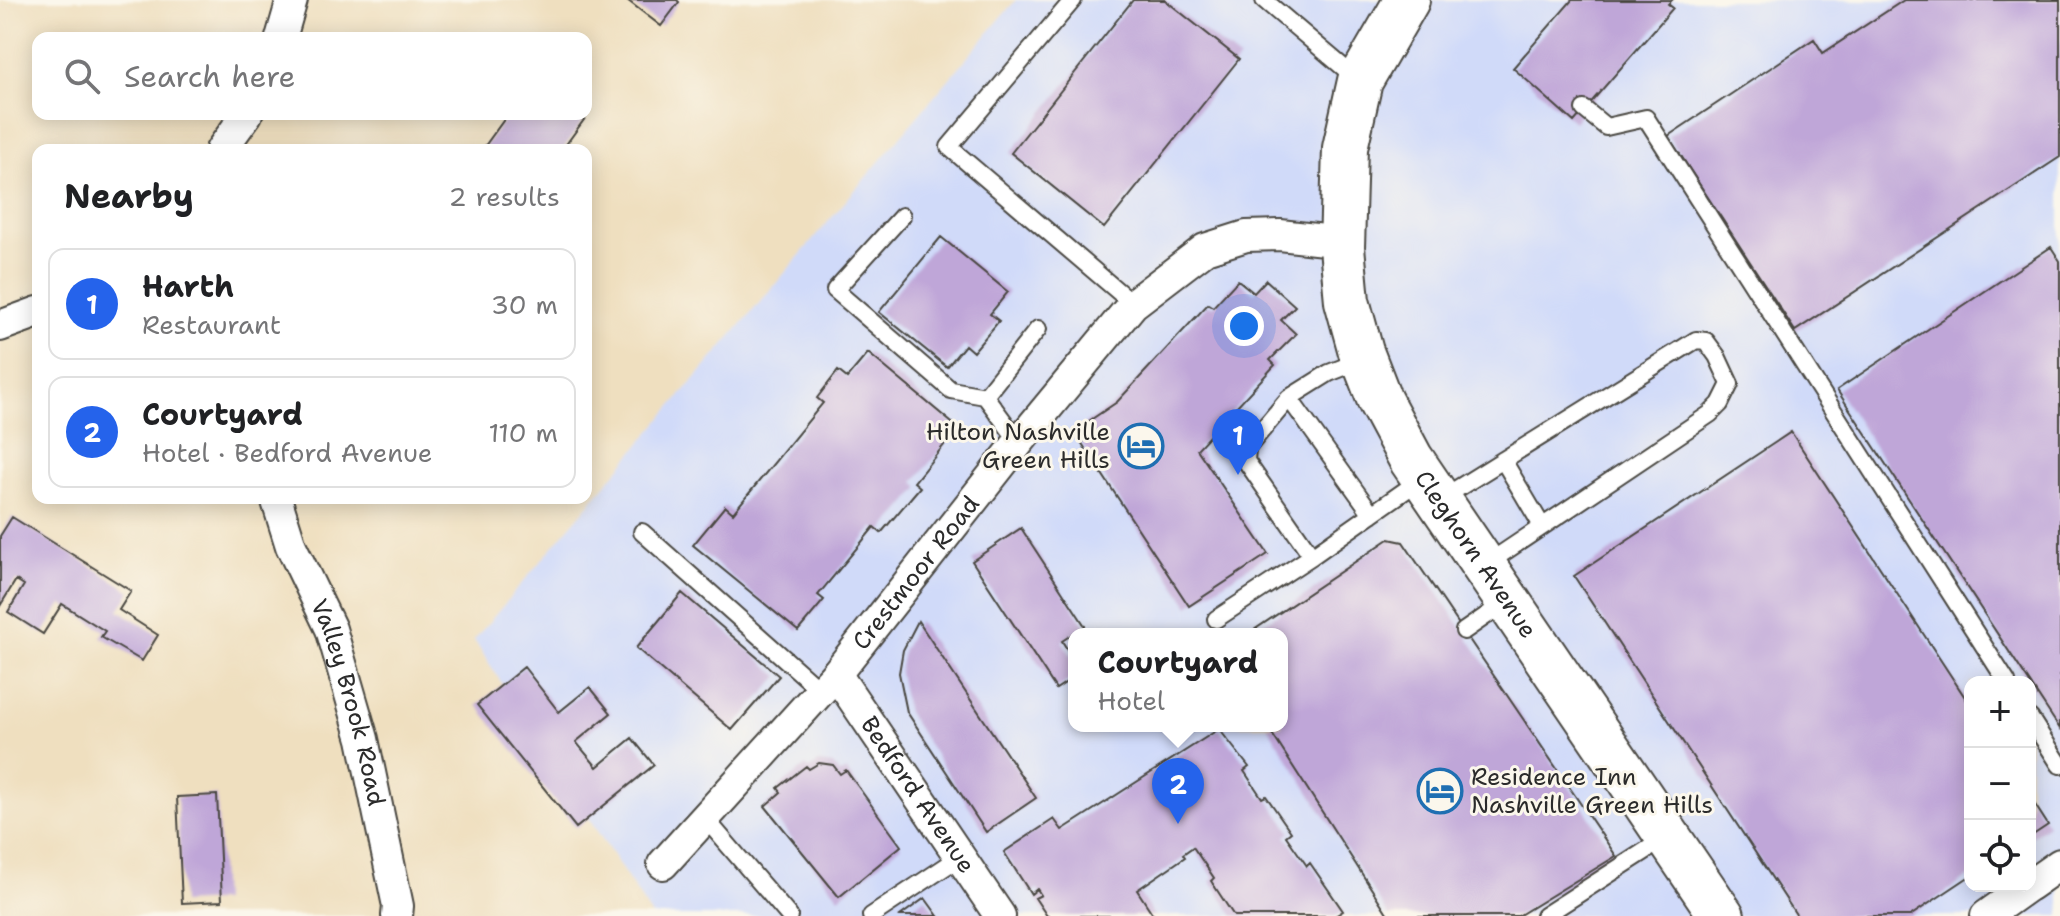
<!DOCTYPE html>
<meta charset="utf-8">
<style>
body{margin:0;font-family:"Shantell Sans",sans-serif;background:#f6f6f6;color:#202124}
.controls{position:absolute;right:24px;bottom:24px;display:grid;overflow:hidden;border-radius:16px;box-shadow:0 4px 20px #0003}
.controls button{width:72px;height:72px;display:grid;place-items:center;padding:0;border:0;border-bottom:2px solid #e0e0e0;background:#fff;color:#202124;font:40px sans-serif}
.you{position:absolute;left:1244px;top:326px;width:28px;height:28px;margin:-20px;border:6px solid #fff;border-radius:50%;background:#1a73e8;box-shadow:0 0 0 12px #1a73e833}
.badge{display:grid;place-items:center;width:52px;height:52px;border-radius:50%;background:#2563eb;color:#fff;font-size:26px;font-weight:700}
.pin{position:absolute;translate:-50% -66px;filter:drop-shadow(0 2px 4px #0008)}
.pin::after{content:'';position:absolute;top:42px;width:28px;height:24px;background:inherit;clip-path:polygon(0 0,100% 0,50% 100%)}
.popup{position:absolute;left:1068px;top:628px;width:220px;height:104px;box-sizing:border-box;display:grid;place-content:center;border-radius:16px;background:#fff;filter:drop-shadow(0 2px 6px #0005);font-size:26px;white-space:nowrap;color:#757577}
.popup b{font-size:30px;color:#202124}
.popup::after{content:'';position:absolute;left:50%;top:100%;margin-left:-16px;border:16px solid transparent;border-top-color:#fff}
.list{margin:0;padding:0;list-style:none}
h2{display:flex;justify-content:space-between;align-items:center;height:104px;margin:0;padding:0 32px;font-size:34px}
h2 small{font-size:26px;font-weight:400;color:#757577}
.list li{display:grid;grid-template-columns:52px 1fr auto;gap:24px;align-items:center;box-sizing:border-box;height:112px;margin:0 16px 16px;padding:0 16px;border:2px solid #e0e0e0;border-radius:16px}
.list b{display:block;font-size:30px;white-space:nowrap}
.list p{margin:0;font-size:26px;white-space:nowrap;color:#757577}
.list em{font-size:26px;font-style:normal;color:#757577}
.icon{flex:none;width:44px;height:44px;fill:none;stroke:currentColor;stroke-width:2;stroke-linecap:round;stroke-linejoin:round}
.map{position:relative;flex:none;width:2060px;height:916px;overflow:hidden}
.search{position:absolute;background:#fff;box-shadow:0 4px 20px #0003;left:32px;top:32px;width:560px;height:88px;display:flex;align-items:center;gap:20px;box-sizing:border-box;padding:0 28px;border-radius:16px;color:#757577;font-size:30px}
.panel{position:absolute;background:#fff;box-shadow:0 4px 20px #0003;left:32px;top:144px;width:560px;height:360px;border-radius:16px}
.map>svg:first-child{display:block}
.built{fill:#d0daf9;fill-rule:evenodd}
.building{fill:#bfa6d8}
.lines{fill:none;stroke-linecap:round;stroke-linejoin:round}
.lane-casing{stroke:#484641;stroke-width:20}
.street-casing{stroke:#484641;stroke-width:34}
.secondary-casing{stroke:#484641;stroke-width:48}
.lane{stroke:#fff;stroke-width:16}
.street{stroke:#fff;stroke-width:30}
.secondary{stroke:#fff;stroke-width:44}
.labels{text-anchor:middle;stroke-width:6;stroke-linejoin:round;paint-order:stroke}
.poi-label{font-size:24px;fill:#2b2b2b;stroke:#fbf7ec;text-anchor:end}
.street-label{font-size:24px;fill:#2b2b2b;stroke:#fbf7ec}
</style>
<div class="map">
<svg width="2060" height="916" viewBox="0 0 2060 916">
<rect width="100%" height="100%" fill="#fbf7ec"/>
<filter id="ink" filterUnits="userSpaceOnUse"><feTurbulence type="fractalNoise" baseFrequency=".0125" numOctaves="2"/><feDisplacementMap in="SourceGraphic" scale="16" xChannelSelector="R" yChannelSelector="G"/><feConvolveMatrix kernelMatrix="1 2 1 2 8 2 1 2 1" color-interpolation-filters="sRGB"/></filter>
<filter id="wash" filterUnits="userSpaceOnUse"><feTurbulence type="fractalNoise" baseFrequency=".006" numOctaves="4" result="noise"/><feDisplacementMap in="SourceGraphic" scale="32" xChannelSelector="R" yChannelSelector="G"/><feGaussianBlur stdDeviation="1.8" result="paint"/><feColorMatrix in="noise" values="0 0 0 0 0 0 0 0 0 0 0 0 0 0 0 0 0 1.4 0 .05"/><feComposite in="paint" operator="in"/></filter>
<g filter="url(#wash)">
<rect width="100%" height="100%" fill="#efdfbf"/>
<path class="built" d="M1016 0H2060V916H652L474 640ZM1074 634H1282V726H1074ZM1970 682H2030V886H1970Z"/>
<g id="blocks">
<path class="building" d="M627 0H677L679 2 661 26Z
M1133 0H1165L1239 59 1104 228 1011 153Z
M1572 0H1672L1668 4 1673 8 1574 122 1513 68Z
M1904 0H2060V157L1795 331 1668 136 1814 39 1823 53Z
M508 114H582L586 117 562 150H482Z
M941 237 1008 292 990 314 999 321 973 352 965 345 947 367 879 312Z
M2051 247 2060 261V729L1837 390Z
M1238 280 1254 293 1266 280 1295 306 1281 320 1296 334 1270 360 1275 365 1197 449 1268 554 1189 606 1081 442 1091 438 1083 425 1117 402 1208 304 1213 307Z
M868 353 958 428 914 482 920 487 881 533 874 527 818 595 824 600 798 631 693 545 725 506 733 513 823 403 817 398 838 371 847 378Z
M1791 432 1970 705V876L1910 916H1797L1574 576Z
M12 517 131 591 119 610 158 635 142 661 101 637 105 631 62 604 43 634 8 612 24 585 16 580 0 606V536Z
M1021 528 1085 626 1062 641 1074 660V677L1056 689 972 561Z
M1389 539 1403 542 1616 856 1518 916H1389L1267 726H1282V634H1248Z
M682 593 779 676 732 730 636 648Z
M918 621 1036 798 986 832 907 712 899 673 903 650Z
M524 667 559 712 590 687 611 713 576 742 597 767 632 738 654 765 576 828 477 705Z
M1219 729 1249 767 1244 771 1262 798 1266 796 1291 832 1286 836 1307 866 1310 863 1343 911 1335 916H1234L1211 881 1214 878 1193 847 1183 854 1185 857 1137 890 1154 916H1047L1035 898 1041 895 1037 889 1031 894 1004 852 1054 819 1062 830Z
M819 763 833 765 840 774 846 770 901 846 839 897 765 806 781 792 778 788 806 766 809 769Z
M217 795 222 901 182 903 177 797Z
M2030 797 2048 825 2030 837Z
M925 898 938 916H900Z"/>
</g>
</g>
<g filter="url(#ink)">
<use href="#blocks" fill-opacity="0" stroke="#484641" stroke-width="2"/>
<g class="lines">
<g class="lane-casing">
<path id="lane" d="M1073 0 949 147 1133 304
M1264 0 1357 79
M1584 109 1606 127 1646 118 2007 682
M902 216 835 290 951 390 985 396 1019 442
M1362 360 1329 373 1289 398 1247 448 1246 461 1312 556 1423 478
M985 396 1038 329
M1289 398 1372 514
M1503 460 1542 526
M1439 500 1696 340 1706 341 1717 356 1730 384 1720 404 1710 414 1485 565
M642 532 821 691
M1216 619 1312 556
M1464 631 1506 602
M2030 718 2060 765
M705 818 789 916
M871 916 960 857
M1544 916 1667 837"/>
</g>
<g class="street-casing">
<g id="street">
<path d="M281 38 292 0"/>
<path d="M221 150 247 114"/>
<path d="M0 326 38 312"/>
<path id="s1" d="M276 498 291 546 331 629 363 739 398 906 397 916"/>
<path id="s2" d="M836 674 1000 916"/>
<path id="s3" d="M663 864 836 674 1019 442 1133 304 1205 249 1246 236 1280 235 1342 242"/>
<path d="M2030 885 2060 864"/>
<path d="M1986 916 2028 886"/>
</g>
</g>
<g class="secondary-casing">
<g id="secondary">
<path id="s4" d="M1407 0 1360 81 1345 148 1342 247 1347 301 1361 352 1380 401 1411 459 1722 916"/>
</g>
</g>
<use href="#lane" class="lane"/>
<use href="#street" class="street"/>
<use href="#secondary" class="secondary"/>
</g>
</g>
<defs>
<g id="hotel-ring" transform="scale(2.3)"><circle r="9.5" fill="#fbf7ec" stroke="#1f6fb2" stroke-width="1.5"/><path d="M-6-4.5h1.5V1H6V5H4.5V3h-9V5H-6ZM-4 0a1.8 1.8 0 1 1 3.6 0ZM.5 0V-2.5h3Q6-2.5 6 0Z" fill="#1f6fb2"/></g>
</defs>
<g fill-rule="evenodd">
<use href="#hotel-ring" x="1141" y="446"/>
<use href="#hotel-ring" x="1440" y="791"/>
</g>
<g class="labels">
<g class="poi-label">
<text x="1110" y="440">Hilton Nashville<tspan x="1110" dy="28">Green Hills</tspan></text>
<text x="1471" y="785" text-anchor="start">Residence Inn<tspan x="1471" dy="28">Nashville Green Hills</tspan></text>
</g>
<g class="street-label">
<text dy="8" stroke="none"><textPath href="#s4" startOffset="602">Cleghorn Avenue</textPath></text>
<text dy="8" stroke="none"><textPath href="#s3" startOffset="386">Crestmoor Road</textPath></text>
<text dy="8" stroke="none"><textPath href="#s1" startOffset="218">Valley Brook Road</textPath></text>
<text dy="8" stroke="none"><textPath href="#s2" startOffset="146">Bedford Avenue</textPath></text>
</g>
</g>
</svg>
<div class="controls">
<button>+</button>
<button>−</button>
<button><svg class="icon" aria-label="locate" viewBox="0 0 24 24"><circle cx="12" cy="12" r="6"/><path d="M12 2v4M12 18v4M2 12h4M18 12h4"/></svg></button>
</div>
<div class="you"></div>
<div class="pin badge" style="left:1238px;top:475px">1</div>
<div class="pin badge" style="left:1178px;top:824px">2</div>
<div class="popup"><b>Courtyard</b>Hotel</div>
<div class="search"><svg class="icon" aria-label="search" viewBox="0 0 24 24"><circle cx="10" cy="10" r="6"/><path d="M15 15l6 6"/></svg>Search here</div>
<section class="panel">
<h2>Nearby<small>2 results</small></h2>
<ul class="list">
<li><span class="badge">1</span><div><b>Harth</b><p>Restaurant</p></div><em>30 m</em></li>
<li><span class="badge">2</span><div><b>Courtyard</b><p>Hotel · Bedford Avenue</p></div><em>110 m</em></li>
</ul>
</section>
</div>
